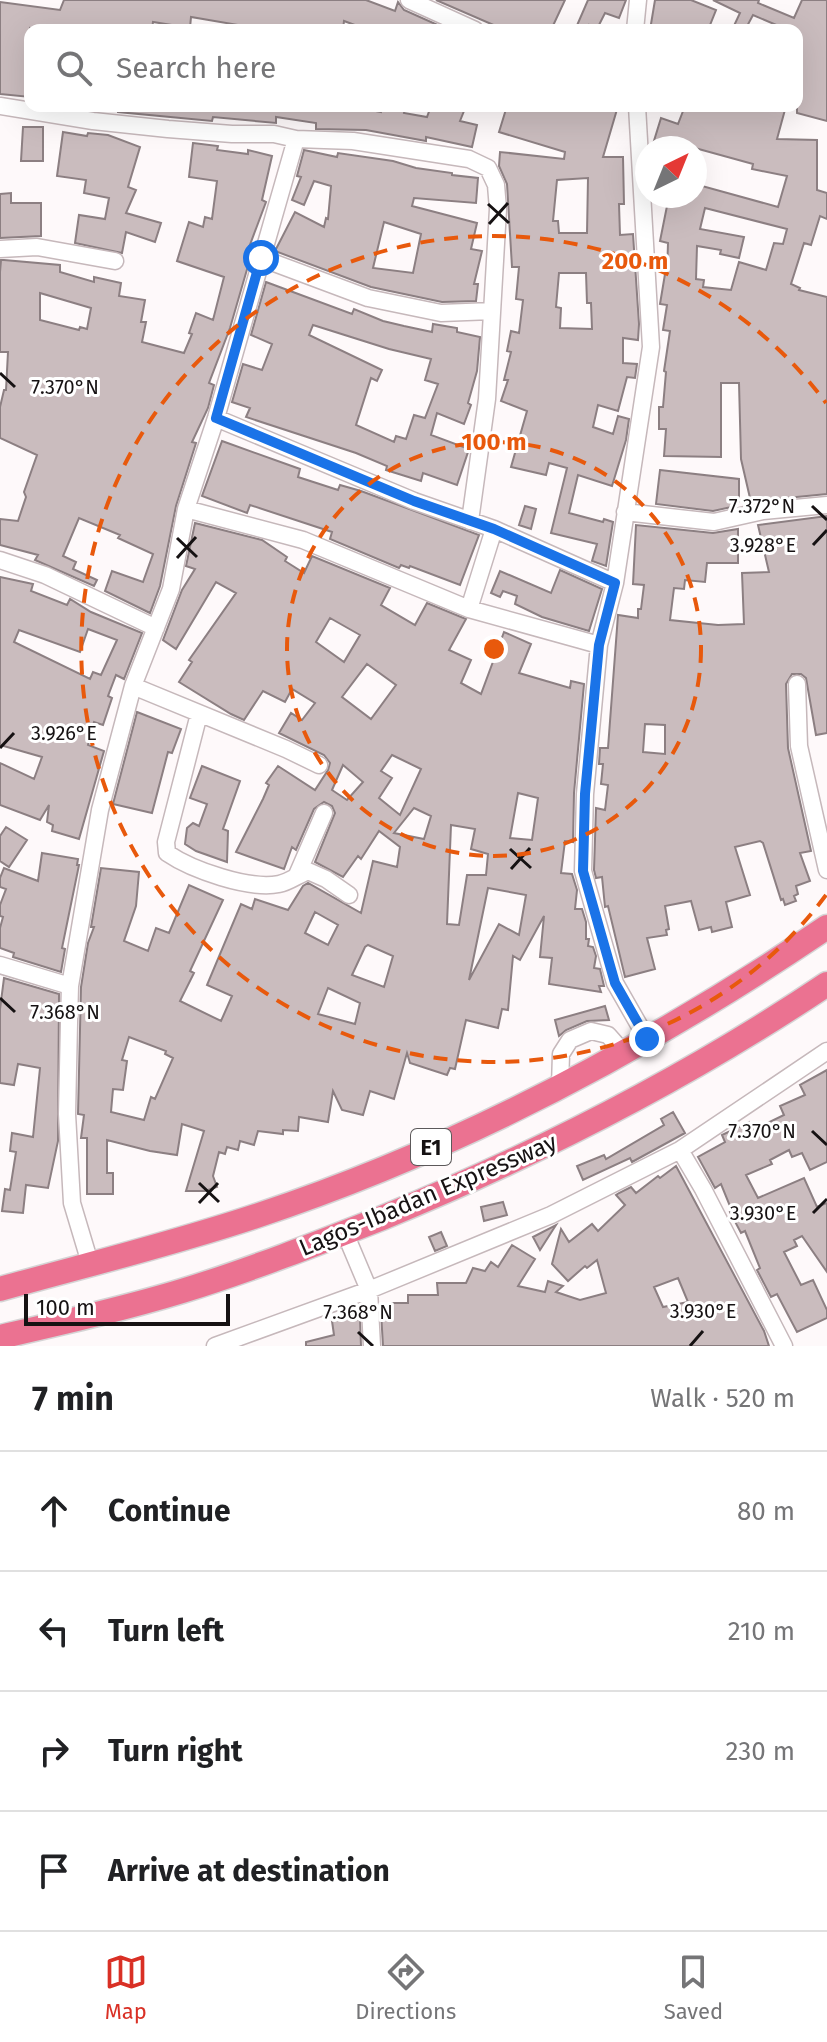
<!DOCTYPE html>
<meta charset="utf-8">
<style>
body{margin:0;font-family:"Fira Sans",sans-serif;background:#f2f2f2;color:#202124}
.compass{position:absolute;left:635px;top:136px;width:72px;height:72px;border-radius:50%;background:#fff;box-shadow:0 8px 32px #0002;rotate:43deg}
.scale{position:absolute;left:24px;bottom:20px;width:206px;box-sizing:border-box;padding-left:8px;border:4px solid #161213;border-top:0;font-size:22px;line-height:28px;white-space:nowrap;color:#161213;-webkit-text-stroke:6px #fff;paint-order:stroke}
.stop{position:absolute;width:24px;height:24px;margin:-18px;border:6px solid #1a73e8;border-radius:50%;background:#fff}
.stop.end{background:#1a73e8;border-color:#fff;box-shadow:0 2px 8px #0008}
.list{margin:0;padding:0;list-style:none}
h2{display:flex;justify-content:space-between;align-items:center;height:104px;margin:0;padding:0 32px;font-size:34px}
h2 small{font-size:26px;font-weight:400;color:#757577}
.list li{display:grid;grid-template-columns:52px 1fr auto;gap:24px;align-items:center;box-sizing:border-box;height:120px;padding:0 32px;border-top:2px solid #e0e0e0}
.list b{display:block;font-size:30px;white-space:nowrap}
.list em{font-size:26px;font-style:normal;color:#757577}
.icon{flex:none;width:44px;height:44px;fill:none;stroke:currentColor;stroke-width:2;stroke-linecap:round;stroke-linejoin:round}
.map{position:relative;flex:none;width:827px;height:1346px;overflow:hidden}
.search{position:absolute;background:#fff;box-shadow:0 8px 32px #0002;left:24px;right:24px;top:24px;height:88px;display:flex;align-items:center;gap:20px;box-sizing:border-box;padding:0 28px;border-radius:16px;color:#757577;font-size:30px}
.sheet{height:584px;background:#fff}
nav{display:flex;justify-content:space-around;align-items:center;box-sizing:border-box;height:112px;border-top:2px solid #e0e0e0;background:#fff;font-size:22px;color:#757577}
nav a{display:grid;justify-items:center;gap:4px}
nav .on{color:#d93025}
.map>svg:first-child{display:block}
.building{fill:#cabcbe;stroke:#8c7f82;stroke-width:2;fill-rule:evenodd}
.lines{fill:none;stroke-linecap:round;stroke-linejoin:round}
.minor-casing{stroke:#c6b8bb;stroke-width:19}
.highway-casing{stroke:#d5d4d5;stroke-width:27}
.minor{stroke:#fff;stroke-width:16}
.highway{stroke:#eb7291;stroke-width:24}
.route{stroke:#1a73e8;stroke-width:10}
.ticks{fill:none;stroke:#161213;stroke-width:3}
.ring{fill:none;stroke:#e8590c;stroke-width:4;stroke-dasharray:14 10}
.labels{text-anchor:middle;stroke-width:6;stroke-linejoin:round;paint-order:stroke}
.shield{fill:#fff;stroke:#5c595a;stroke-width:2}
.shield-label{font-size:22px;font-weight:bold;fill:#161213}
.street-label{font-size:24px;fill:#161213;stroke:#fff}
.ticks-label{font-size:20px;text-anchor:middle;fill:#161213;stroke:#fff;stroke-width:6;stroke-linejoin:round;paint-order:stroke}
.centre{fill:#e8590c;stroke:#fff;stroke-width:4}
.ring-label{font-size:24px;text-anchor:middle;font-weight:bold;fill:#e8590c;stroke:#fff;stroke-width:6;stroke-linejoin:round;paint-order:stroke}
</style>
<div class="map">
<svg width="827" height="1346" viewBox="0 0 827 1346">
<rect width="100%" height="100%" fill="#fef9fa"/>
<path class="building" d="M64 0H366L395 11 398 2 404 10 440 26 438 30H368L344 21 343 30 277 27V30H250V27L191 17 190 28 153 22 152 30H42L30 28V49L26 71 30 72V97L0 94V2L60 10Z
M436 0H565L551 30H505Z
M588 0H626L619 18 605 13 597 29 589 25 587 30H575Z
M655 0H691L716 10 708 30H650Z
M713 0H759L758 3 794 18 802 0H827V121L797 113V30H788L753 15 745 30H732L740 13Z
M118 106H350L381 112 382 106H405L404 113 427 117 431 106H466L460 121 477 125 472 147 426 137V141L366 130 316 129V123L276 117V123L213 117 212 121 118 112Z
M507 106H618L603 157H623L624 204H619L620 235 633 234 639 324 638 340 623 338V363L637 364 635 378 627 377 618 411 598 405 593 427 613 434 618 416 629 419 626 440 612 486 578 475 569 513 603 522 604 519 613 522 606 566 592 561 597 544 551 533 567 468 549 463 546 475 511 467 527 411 501 401 508 380H504L511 352 507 351 511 331 519 333 523 300 516 299 519 267H512L507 184 499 166 500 152 564 159 565 152 499 132ZM588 178 587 233H559L558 221H553L557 180ZM559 273H586L587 303H591L592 329 560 328 561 308 556 307Z
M685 106 692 109 693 106H786L777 139 817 140V190L827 193V219L820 216 811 245 804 243 791 284 800 288 799 290 827 297V494L766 500 750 498 741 459 739 383H721V457L664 456 666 429H659V407H663L666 372 664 371 670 331 663 330 667 305 660 304 665 274H667L668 243 660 241 669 196H695V184L778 207 787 176 752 169 753 164 695 148H672L653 144 661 118 678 124ZM705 208 787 229 783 244 774 243 766 270 739 262 731 290 703 287 704 280 696 279 697 246 721 250 720 254 739 258 744 237 700 229Z
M23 127H43V161H21Z
M63 132 87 136 88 133 108 135 140 147 128 187 136 190 126 213 161 223 155 242 126 232 122 253 75 243 79 215 105 219 109 198 84 193 86 180 57 176Z
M193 143 218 146 217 150 248 154V150L272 156 262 200 266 202 245 258 250 259 230 328 209 383 214 385 208 408 192 442 196 443 176 506 160 586 150 613 105 591 112 571 143 582 153 554 118 538 120 535 79 518 63 556 76 562 73 569 97 580 94 586 35 560 38 555 0 545V519L18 521 26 497 24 492 37 455 0 438V407L4 390H6L8 352H0V272L1 260H4L60 265V272L94 282V277L121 283 119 296 145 300 141 322H146L142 342 184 353 192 334 189 333 196 313 213 320 224 277 177 261 189 222 203 227 205 217 212 219 217 181 189 177ZM40 293 91 308 87 329 80 327 79 330 40 320Z
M304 150 337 157 338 153 393 161 416 168 452 173V175L478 178 476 203 414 198 412 206 477 223 471 249 482 251 474 284H478L476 301 442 302 371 287 275 251 295 212 324 227 326 218 328 219 331 186 314 181 304 205 292 200 301 177 297 176ZM384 222 421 234 413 273 373 268Z
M11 193V203H41V236L0 238V194Z
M266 282 352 314 354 309 383 321 404 326 432 332 433 324 457 328V332L480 337 477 371 468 403 471 405 464 424 437 413 431 435 469 449 457 485 423 473 421 481 386 470 387 466 356 453 246 417 250 408 232 402 243 364 262 370 272 344 251 335ZM313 325 389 349 431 359 425 380 438 384 425 418 414 415 406 439 396 436 394 442 356 425 371 378 377 381 382 370 309 335Z
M222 441 300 469 298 477 338 490 340 485 361 491 479 535 460 585 410 566 409 568 401 565 399 568 330 539 332 532 250 505 247 513 202 496Z
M660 470 739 479V501L736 506 713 511 656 504Z
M525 506 536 509 531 529 519 525Z
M827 516V733L816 735 806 678 801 674H792L786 684 788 748 811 851 800 853 810 881 796 886 798 894 794 896 796 901 785 905 783 899 781 900 763 843 760 841 735 847 750 895 726 902 732 927 712 932 711 927 699 930 691 901 665 906 669 929 666 930 667 935 647 938 655 969 625 977 608 906 605 907 602 877 596 878 594 870 596 808 605 810 608 785 601 784 603 764H599L600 748H608L618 615 638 618V609H641L644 585 633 584 636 525 713 533 738 529V563H707L705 582 685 580 684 589 674 588 670 620 718 625 744 624 742 573 769 572 758 525ZM645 724 665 725V754L643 752Z
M195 523 262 540 287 557 285 561 304 573 312 556 390 588 381 605 415 625 427 603 466 619 449 650 471 660 461 683 481 694 504 632 531 644 519 673 570 688 571 681 584 684 574 793 573 842 565 841 561 873 572 874 577 890 575 909H582L586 922V939H589L588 946 593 947 596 956 594 968 600 969 604 986H599L601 992 549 984 552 958 540 957 544 916 520 960 513 956 508 1010 502 1009 498 1028 466 1020 455 1069 450 1068 447 1075 410 1063 407 1053 394 1099 370 1091 363 1115 342 1110 333 1091 328 1122 299 1117 298 1131 283 1130V1134L258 1131 254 1145 240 1141 238 1150 227 1147 225 1154 219 1152 213 1176 217 1187 205 1191H186L204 1131 182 1124 177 1155 150 1151 107 1140V1173H113V1194H87V1138H81L84 1115 78 1114 81 987 88 943 94 927H91L101 868 139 872 136 906 124 941 148 951 156 928 169 933 189 885 223 900 190 971 194 973 180 1001 221 1021 232 996 207 985 241 904 252 909 255 899 288 910 303 886 308 883 361 913 373 861 397 867 400 847 379 831 361 859 358 856 343 877 315 862 335 813 332 806 324 802 314 809 296 850 292 847 284 869 236 852 263 799 269 785 266 783 278 766 315 790 328 770 330 763 324 755 279 733 291 713 302 720 315 703 292 689 285 702 263 691 244 720 231 714 179 682 192 662 189 660 236 593 216 582 176 649 163 640 182 590 195 569 186 566ZM330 618 360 635 344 662 316 642ZM367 664 396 685 371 719 342 697ZM392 755 421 769 400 815 379 798 392 778 381 771ZM343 765 363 782 347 800 332 790ZM518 793 538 798 532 840 510 838ZM414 808 431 816 424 839 394 833ZM451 825 475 829 471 849 488 854 486 875H467L459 925 447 924ZM488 888 526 895 519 935 499 924 469 980ZM315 912 338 925 328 945 305 933ZM368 945 393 956 384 987 352 975 365 947ZM328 988 360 1003 355 1024 318 1014ZM129 1037 166 1051 165 1054 173 1058 155 1099 151 1097 144 1120 111 1112 113 1089 123 1090 127 1061 122 1060Z
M560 570 602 589 589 631 542 617 515 604 517 596 503 591 500 597 491 593 500 571 551 593Z
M0 577 33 584 31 591 67 605 70 599 91 612 142 633 124 679 116 675 108 696 112 698 103 725 94 722 88 745 104 751 79 839 52 831 53 825 47 822 49 805 40 820 0 805V763L34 779 42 757 0 745ZM88 629 117 640 101 675 93 672 90 679 14 642 19 630 80 652Z
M137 712 181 729 172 753 168 752 152 813 113 804Z
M202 766 240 781 223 829 228 831 227 862 196 851 185 844 187 828 193 823 199 826 207 804 190 798Z
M6 827 27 840 9 867 0 861V836Z
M42 853 78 859 77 865H79L62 948 65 949 61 972 13 957 14 953 0 948V928L3 917 0 916V905L6 889 0 887V878L4 868 38 881Z
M4 978 59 994 58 1141 48 1188 26 1185 23 1213 2 1211 5 1189 10 1190 16 1152 10 1151 12 1133 33 1137 40 1068 18 1064 14 1085 0 1083V1009Z
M605 1006 609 1020 587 1021 566 1030 559 1036 555 1020Z
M827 1070V1162L810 1170 802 1153 792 1157 789 1150 770 1160 772 1164 746 1175 758 1198 804 1178 817 1207 827 1203V1272L802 1236 794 1240 797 1246 784 1252 801 1285 813 1280 827 1310V1318L797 1332 777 1294 771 1297 757 1270 760 1268 745 1231 741 1233 730 1212 732 1211 721 1184 715 1188 698 1157 725 1142 722 1135 749 1122 753 1130 784 1115 780 1106 805 1095 800 1085Z
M673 1112 685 1133 632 1162 630 1158 583 1180 577 1166 604 1155 606 1159 664 1125 661 1119Z
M676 1166 764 1331 769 1346H383L381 1312H390V1303H408V1295H438L437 1283H466L473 1268 485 1271 491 1262 498 1267 512 1245 535 1259 518 1286 545 1292 548 1281 563 1286 556 1292 580 1300 606 1293 597 1260 587 1268 585 1266 568 1281 552 1264 561 1229 569 1242 592 1224 598 1231 625 1205 616 1195 619 1193 631 1187 636 1193 658 1176 660 1178ZM678 1278 688 1302 663 1307 654 1287Z
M503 1202 507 1215 484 1221 481 1207Z
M556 1225 540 1250 533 1237Z
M441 1232 447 1246 435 1251 429 1237Z
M351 1318V1320L360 1319 361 1346H306V1342L334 1335 332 1321Z"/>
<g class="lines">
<g class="minor-casing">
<path id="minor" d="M409 0 475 30
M635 30 638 0
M0 106 93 121 168 129 232 134H274L296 139 353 141 469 159 488 168 496 185 498 209 487 399 470 521
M637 106 651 347 615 583 599 645 585 794 583 871 615 983 647 1039
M0 249 37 247 115 261
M261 258 368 298 441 313 492 311
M216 418 414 501 494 529 615 583
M186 509 303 540 469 609 599 645
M625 512 714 522 763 511 827 505
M0 560 45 575 156 628
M469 609 494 529
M797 684 799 746 827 870
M133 686 286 749 319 765
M199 714 166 842 167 853C192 870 249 890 279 884 289 882 298 875 308 871L326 879 349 895
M297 875 324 813
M0 965 70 986
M560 1086 561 1054 570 1040 591 1031 608 1035 623 1052
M680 1150 703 1189 784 1346
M345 1233 369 1290 372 1346
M90 1263 72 1203 67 1114 69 1023 70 986 100 810 133 686 171 589 186 509 216 418 296 139
M215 1346 369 1290 551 1215 680 1150 827 1051"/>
</g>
<g class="highway-casing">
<path id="highway" d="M0 1289C86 1265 172 1244 256 1216 459 1149 651 1046 827 927
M0 1337C61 1323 123 1309 182 1291 250 1270 316 1244 382 1218 538 1154 687 1078 827 984"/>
</g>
<use href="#minor" class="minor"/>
<use href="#highway" class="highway"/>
</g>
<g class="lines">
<path class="route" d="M261 258 216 418 414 501 494 529 615 583 599 645 585 794 583 871 615 983 647 1039"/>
</g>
<path class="ticks" d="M488 204 509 223M489 224 508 203M0 373 15 387M812 506 827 520M177 538 197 557M813 545 827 530M177 558 196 537M0 748 14 733M510 849 531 868M511 869 530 848M0 998 15 1012M812 1131 827 1145M199 1183 219 1202M199 1203 218 1183M813 1213 827 1199M358 1332 373 1346M690 1346 703 1331"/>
<g class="ring">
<circle cx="494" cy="649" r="207"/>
<path d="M826 895A413 413 0 1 1 826 403"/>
</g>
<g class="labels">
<rect class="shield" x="411" y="1129" width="40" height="36" rx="6"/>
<g class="shield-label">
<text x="431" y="1155">E1</text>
</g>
<g class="street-label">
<text transform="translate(428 1195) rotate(-23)" y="8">Lagos-Ibadan Expressway</text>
</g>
</g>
<g class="ticks-label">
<text x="65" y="394">7.370°N</text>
<text x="762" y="513">7.372°N</text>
<text x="763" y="552">3.928°E</text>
<text x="64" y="740">3.926°E</text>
<text x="65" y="1019">7.368°N</text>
<text x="762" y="1138">7.370°N</text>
<text x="763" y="1220">3.930°E</text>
<text x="703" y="1318">3.930°E</text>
<text x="358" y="1319">7.368°N</text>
</g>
<circle cx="494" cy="649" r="12" class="centre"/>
<g class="ring-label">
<text x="635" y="269">200 m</text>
<text x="494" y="450">100 m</text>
</g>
</svg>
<svg class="compass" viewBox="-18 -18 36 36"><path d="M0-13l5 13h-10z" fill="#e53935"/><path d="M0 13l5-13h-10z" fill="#757577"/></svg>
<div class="scale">100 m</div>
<div class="stop" style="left:261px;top:258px"></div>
<div class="stop end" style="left:647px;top:1039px"></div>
<div class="search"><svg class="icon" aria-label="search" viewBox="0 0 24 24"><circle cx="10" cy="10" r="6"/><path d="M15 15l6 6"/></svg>Search here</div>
</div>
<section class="sheet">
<h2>7 min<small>Walk · 520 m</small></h2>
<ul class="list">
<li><svg class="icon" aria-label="ahead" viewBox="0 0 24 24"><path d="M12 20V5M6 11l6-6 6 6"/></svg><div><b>Continue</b></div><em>80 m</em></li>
<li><svg class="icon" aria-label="left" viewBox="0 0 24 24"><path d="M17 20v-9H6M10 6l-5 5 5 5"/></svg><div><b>Turn left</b></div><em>210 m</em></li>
<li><svg class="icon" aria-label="right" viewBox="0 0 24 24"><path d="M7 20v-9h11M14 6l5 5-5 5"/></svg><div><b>Turn right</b></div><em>230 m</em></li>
<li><svg class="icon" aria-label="arrive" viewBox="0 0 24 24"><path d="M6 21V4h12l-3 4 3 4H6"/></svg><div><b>Arrive at destination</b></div></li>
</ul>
</section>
<nav>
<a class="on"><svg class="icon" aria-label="map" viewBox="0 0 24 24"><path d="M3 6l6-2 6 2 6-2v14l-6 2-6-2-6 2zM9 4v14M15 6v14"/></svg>Map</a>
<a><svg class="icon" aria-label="directions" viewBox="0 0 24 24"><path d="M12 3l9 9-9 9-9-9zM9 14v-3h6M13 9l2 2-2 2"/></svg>Directions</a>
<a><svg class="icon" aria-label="saved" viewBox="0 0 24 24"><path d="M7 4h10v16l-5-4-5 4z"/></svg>Saved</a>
</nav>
